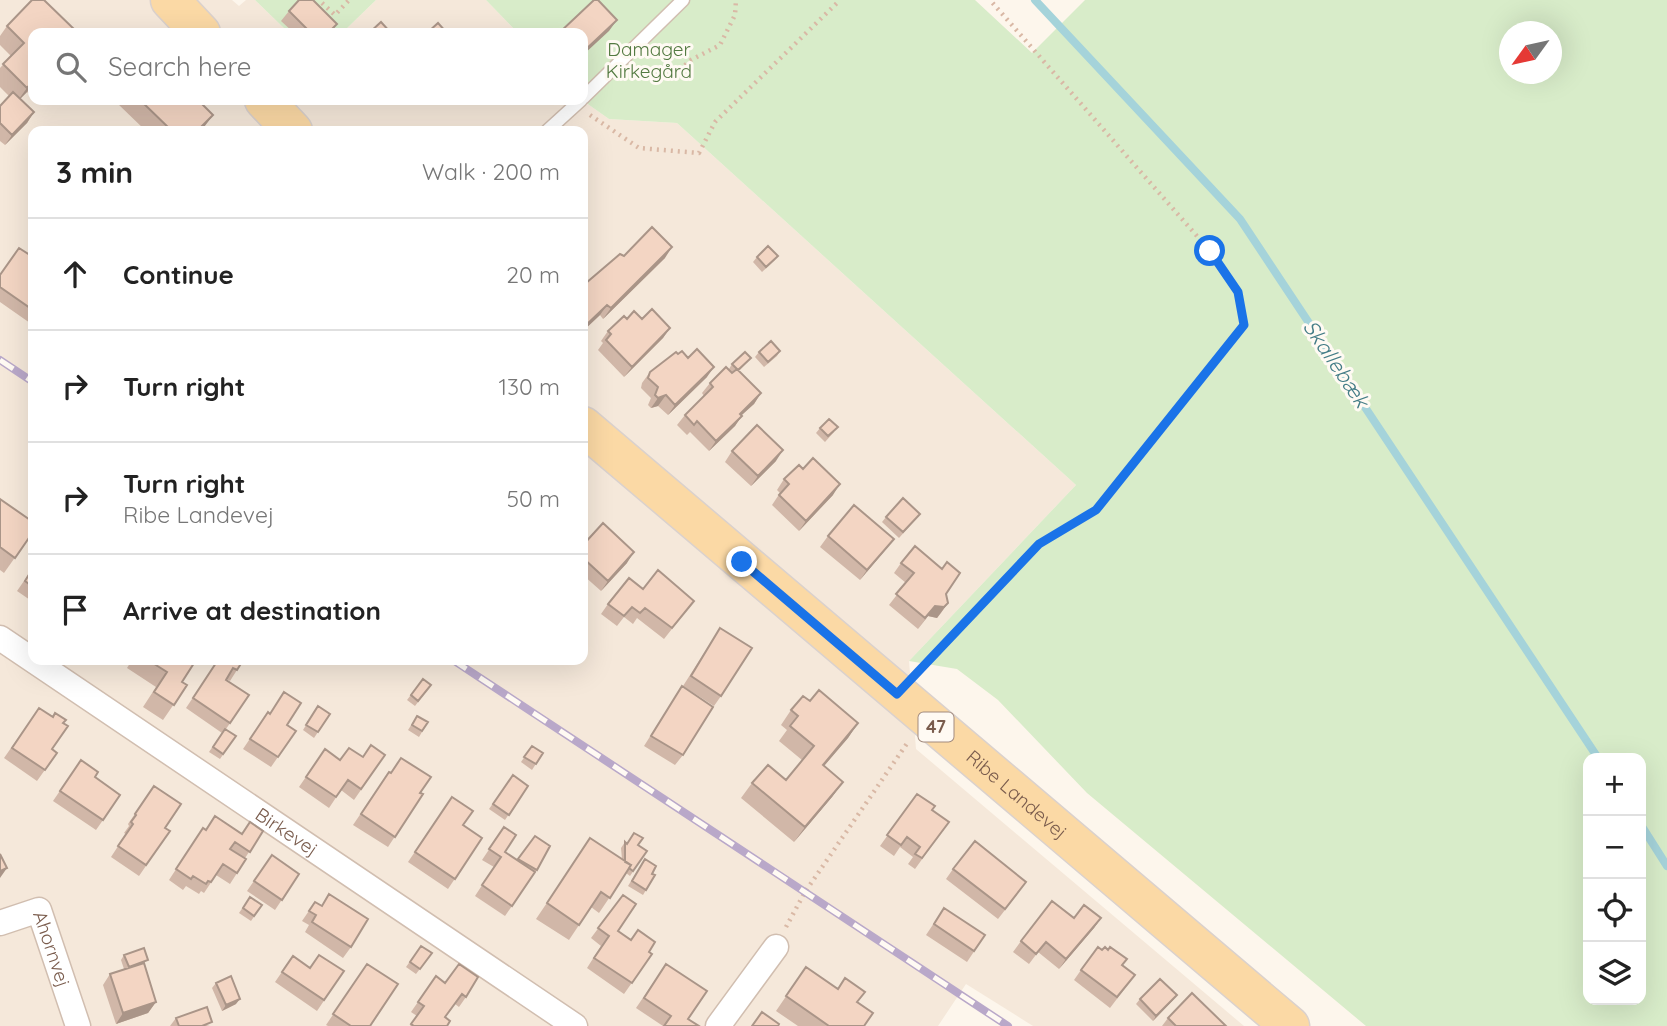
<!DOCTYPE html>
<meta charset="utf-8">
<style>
body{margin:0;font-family:Quicksand,sans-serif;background:#f6f6f6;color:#222}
.controls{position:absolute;right:21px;bottom:21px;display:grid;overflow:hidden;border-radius:14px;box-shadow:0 7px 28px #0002}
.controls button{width:63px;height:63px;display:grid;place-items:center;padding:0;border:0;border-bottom:2px solid #e0e0e0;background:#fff;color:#222;font:35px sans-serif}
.compass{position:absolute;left:1499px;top:21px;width:63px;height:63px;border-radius:50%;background:#fff;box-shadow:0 7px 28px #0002;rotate:237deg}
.stop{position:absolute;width:21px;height:21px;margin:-16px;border:5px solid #1a73e8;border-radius:50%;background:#fff}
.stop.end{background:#1a73e8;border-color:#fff;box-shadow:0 2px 7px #0008}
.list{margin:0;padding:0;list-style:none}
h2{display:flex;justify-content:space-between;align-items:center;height:91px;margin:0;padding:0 28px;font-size:30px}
h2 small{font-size:23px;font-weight:400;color:#767676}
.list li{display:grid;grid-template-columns:46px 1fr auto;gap:21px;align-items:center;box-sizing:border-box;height:112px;padding:0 28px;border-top:2px solid #e0e0e0}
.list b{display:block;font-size:26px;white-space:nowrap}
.list p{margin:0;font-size:23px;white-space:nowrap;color:#767676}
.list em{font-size:23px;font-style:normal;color:#767676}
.icon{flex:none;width:38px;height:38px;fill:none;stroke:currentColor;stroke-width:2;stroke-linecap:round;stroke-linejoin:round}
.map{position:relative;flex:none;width:1667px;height:1026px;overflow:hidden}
.search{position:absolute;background:#fff;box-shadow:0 7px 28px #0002;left:28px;top:28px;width:560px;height:77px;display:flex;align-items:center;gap:18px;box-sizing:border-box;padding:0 24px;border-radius:14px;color:#767676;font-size:26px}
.panel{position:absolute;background:#fff;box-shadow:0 7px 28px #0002;left:28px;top:126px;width:560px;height:539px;border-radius:14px}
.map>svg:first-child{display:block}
.residential{fill:#f5e8da;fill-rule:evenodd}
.green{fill:#d8ecc9;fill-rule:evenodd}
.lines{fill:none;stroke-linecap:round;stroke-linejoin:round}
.stream{stroke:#a5d3da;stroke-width:8}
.service-casing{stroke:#d1beb0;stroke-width:15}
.minor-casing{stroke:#d1beb0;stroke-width:27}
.primary-casing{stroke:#dad1cd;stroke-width:41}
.path{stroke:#d9b8a5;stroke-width:4.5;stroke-dasharray:2 5;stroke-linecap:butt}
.service{stroke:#fff;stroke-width:12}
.minor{stroke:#fff;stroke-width:24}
.primary{stroke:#fbd9a5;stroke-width:38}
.rail-casing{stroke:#b9a8c9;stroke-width:8}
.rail{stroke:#fffaf3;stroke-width:5;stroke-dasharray:16;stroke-linecap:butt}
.wall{fill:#d1b7a8}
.shaded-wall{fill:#aa9588}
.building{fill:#f3d5c3;stroke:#aa9588;stroke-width:2}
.route{stroke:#1a73e8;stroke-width:9}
.labels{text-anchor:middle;stroke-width:6;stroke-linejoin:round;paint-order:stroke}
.shield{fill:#fffaf3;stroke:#a28b7f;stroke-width:2}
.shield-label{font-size:18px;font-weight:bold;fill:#7a5c4d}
.park-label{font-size:19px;fill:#537a41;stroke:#fffaf3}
.street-label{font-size:19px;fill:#7a5c4d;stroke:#fffaf3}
.water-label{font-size:21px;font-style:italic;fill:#437c86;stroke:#fffaf3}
</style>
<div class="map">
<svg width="1667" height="1026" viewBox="0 0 1667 1026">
<rect width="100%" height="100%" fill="#fdf6ec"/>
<path class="residential" d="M0 0H232L239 6 246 0H255L289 33H33V100H582L609 119 677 123 1076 485 909 661 916 749 1244 1026H1033L966 984 938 1026H0ZM33 131H583V660H33Z
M376 0H486L518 33H342Z"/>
<path class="green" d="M255 0H376L342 33H289Z
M486 0H975L1032 53 1085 0H1667V1026H1366L1087 793 998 700 957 669 909 661 1076 485 677 123 609 119 582 100 583 33H518ZM1510 32H1552V74H1510ZM1588 758H1641V1000H1588Z"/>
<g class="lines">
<path class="stream" d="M1035 0 1240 219 1598 758
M1641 825 1667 866"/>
<g class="service-casing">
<path id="service" d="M583 98 683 0
M547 131 581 100"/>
</g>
<g class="minor-casing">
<g id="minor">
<path id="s1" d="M0 638 575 1026"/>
<path id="s2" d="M0 923 39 910 78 1026"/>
<path d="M718 1026 776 947"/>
</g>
</g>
<g class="primary-casing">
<g id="primary">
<path d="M170 0 201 33"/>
<path d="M264 100 293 131"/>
<path id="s3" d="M583 426 1290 1026"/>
</g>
</g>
<path class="path" d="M322 3 335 15 349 0
M669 79 691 60 720 45 735 15 736 0
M590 115 639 148 699 153 715 122 840 0
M919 671 1039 544 1096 510 1244 325 1238 292 1210 251 990 0
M786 927 805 892 908 742"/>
<use href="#service" class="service"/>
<use href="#minor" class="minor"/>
<use href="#primary" class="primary"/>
<g class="rail-casing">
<path id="rail" d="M0 360 33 382
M453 660 1008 1026"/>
</g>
<use href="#rail" class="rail"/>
</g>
<path class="wall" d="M289 11 337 24 331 33H294L281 21Z
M7 26 33 33V95L32 96 27 92 20 99 34 112 27 123 5 145 0 141V106L9 96 0 87V68L11 56 0 45V36Z
M121 100H198L213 115 201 131H146L118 104Z
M624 256 665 258 603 319 600 315 583 331V279L586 283Z
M778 256 774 261 762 272 753 262 757 257Z
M33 257V318L30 323 0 302V275Z
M627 319 670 328 663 338 624 377 598 350 603 343 601 341 608 331Z
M780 351 777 356 764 367 755 357 759 352Z
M751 358 739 371 761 393 754 404 741 415 735 426 709 451 690 432 687 435 677 425 685 415 704 396 702 393 710 383 729 369 732 364Z
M650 372 707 377 668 415 658 406 651 408 648 405 651 398 641 388 642 383Z
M820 428 834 432 825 442 816 433Z
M732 451 776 461 751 486 725 462Z
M803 469 833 495 799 531 772 505 780 493 777 490 784 479Z
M0 499 33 532 4 573 0 570Z
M886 517 916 519 899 538 882 522Z
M828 536 894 539 886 549 860 580 820 547Z
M583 545 627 563 601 591 583 575Z
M901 563 946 594 948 603 941 613 937 618 928 616 918 629 889 605 906 583 894 573Z
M33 568V602L17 591Z
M643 589 694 601 664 639 637 618 633 624 624 617 617 626 601 614 608 604Z
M720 628 721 696 714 706 683 686Z
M132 660H196L182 682 187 685 163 720 143 707 156 687 127 668Z
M218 660 242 662 230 681 226 679V680L249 695 226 729 236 736 220 759 209 752 222 733 186 708Z
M423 679 431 685 415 706 407 700Z
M682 686 683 755 675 765 644 746Z
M810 701 858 723 848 738 824 766 843 782 832 797 794 842 741 798 752 783 786 780 802 760 779 741 787 730 781 725 791 710Z
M318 706 330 714 314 738 303 730Z
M39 708 52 749 57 753 37 781 4 758Z
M268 712 296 731 271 767 243 749Z
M417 716 428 722 419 737 408 730Z
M532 746 543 753 532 770 521 762Z
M325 749 340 760 385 755 354 800 341 790 329 808 299 787Z
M81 760 95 777 103 820 96 830 53 801Z
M389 772 423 794 388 847 353 825Z
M513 775 528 786 505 820 489 809Z
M154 786 165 828 170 831 139 876 111 857 126 834 124 833 129 826 128 824Z
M917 794 932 810 949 822 915 869 908 864 913 857 900 847 894 856 880 846Z
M452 797 463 825 482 838 448 889 408 862Z
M504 827 505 852 517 861 535 836 537 870 505 916 475 896 494 867 482 860Z
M203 828 206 829 241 834 263 831 245 858 246 859 230 884 216 875 204 893 201 891 199 894 186 886 183 890 169 880Z
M625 842 627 844 638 845 647 851 630 876 626 873 599 913 591 907 569 940 536 919 580 854 622 859 621 848Z
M272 855 299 874 275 910 247 891Z
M641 865 652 874 646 890 643 895 628 886Z
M953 869 1019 892 998 919 946 879Z
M623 895 618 931 652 954 624 994 587 968 601 946 591 938Z
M250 897 262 905 251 921 239 913Z
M315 902 351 947 343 958 305 932 309 925 302 921Z
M944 908 985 935 967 962 926 935Z
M1074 918H1101L1094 928 1059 969 1038 952 1029 964 1013 952 1021 941Z
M421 946 432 953 416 974 406 967Z
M124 955 145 965 156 1002 148 1013 116 1024 103 985 110 974 124 969 121 960Z
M293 956 310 968 344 971 317 1011 275 982Z
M367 964 370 1026H328L326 1025Z
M666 964 688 1019 663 1026 636 1008Z
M1122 966 1135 975 1110 1008 1074 980 1081 970Z
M806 967 857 1002 864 1026H798L776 1011Z
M436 976 466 997 459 1007 455 1004 445 1017 447 1026H410L417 1016 411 1012Z
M216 983 236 1004 222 1011 212 988Z
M1177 995 1173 1000 1153 1021 1136 1004 1140 999Z
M176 1018 210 1026H170Z
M1168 1018 1226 1026H1162Z"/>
<path class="shaded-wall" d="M617 20 609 31 583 55V52Z
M33 81 27 92 16 103 27 88Z
M34 112 27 123 5 145 12 135Z
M213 115 201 131H197Z
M672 247 665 258 603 319 611 308Z
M607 305 600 315 583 331V328Z
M670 328 663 338 624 377 632 367Z
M714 367 707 377 668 415 675 405Z
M761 393 754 404 732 424 740 414Z
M666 395 658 406 651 408 658 398Z
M742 416 735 426 709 451 716 441Z
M783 450 776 461 751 486 758 476Z
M840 484 833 495 799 531 806 521Z
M894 539 886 549 860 580 867 570Z
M634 552 627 563 601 591 608 581Z
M948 603 937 618 928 616 918 629 935 606Z
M858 723 848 738 812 780 823 765Z
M843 782 832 797 794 842 805 827Z
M7 868 0 878V871Z
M1101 918 1094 928 1059 969 1066 959Z
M1177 995 1173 1000 1153 1021 1156 1016Z
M240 999 236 1004 222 1011 226 1005Z
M156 1002 148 1013 116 1024 123 1013Z"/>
<path class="building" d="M32 0H44L76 31 74 33H33V81L27 88 3 64 24 43 7 26Z
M299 0H313L337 24 328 33H311L289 11Z
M594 0H598L617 20 583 52V33H559Z
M381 22 391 33H369Z
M438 23 447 33H427Z
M13 92 34 112 12 135 0 123V106Z
M140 100H198L213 115 197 131H172Z
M652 227 672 247 611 308 607 305 583 328V279L586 283 620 254 624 256Z
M768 246 778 256 766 267 757 257Z
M19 248 33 257V310L0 287V275Z
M652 309 670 328 632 367 606 340 611 334 608 331 624 316 627 319 634 311 642 319Z
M771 341 780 351 768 362 759 352Z
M697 349 714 367 675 405 666 395 658 398 655 395 658 387 648 378 650 372 676 352 678 354 682 351 688 358Z
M745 352 751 358 738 370 732 364Z
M726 367 732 373 737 369 761 393 740 414 742 416 716 441 697 421 694 425 685 415 713 387 710 383Z
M829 419 838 427 828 436 820 428Z
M757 425 783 450 758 476 732 451Z
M813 458 840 484 806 521 779 495 789 484 784 479 799 465 803 469Z
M903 498 920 514 903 532 886 517Z
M0 499 33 522V532L15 558 0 547Z
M854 505 894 539 867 570 828 536Z
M603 523 634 552 608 581 583 558V545Z
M915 546 942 569 947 562 960 573 946 594 948 603 944 607 935 606 925 618 896 594 914 573 901 563Z
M33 568V587L25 581Z
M658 570 694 601 672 628 645 608 640 613 632 607 624 616 608 604 629 578 643 589Z
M720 628 752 648 721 696 691 676Z
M148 660H196L182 682 187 685 174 705 154 692 167 672Z
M218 660H242V662L237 670 233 668 226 680 249 695 230 723 193 698Z
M423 679 431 685 418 701 411 695Z
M682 686 713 707 683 755 651 736Z
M819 690 858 723 823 765 843 782 805 827 752 783 768 765 786 780 814 746 790 726 798 716 791 710 803 696 810 701Z
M284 692 301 703 287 725 296 731 278 757 250 739 268 712 270 714Z
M318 706 330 714 318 732 306 725Z
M39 708 53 717 55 713 66 720 63 723 68 726 52 749 57 753 45 770 12 748Z
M417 716 428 722 422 731 412 725Z
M225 729 236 736 223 754 213 747Z
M371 745 385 755 361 789 348 780 336 797 306 777 325 749 340 760 349 748 363 757Z
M532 746 543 753 536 764 524 757Z
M401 758 431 777 420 793 423 794 395 837 361 814 389 772 391 773Z
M81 760 98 772 95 777 120 795 103 820 60 791Z
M513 775 528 786 509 815 493 804Z
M154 786 181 804 165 828 170 831 146 865 118 846 133 824 131 822 136 815 135 814Z
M917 794 935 806 932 810 949 822 922 858 915 854 920 847 907 837 901 845 887 835Z
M452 797 473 811 463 825 482 838 455 879 415 852Z
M215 816 242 834 250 822 263 831 250 852 235 842 230 849 246 859 237 873 223 864 211 882 208 881 206 884 193 876 191 879 176 869 203 828 206 830Z
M504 827 516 835 505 852 535 872 512 906 482 885 501 857 489 849Z
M634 833 643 838 638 845 647 851 633 871 629 868 631 865 625 862V842L627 844Z
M535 836 550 846 537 870 518 859Z
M590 838 631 865 610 898 601 892 579 925 547 903Z
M975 841 1026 882 1005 909 953 869Z
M0 854 7 868 0 871Z
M272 855 299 874 282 900 254 881Z
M645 859 656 866 652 874 655 875 646 890 632 881Z
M329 894 368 919 351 947 312 922 316 915 309 911 315 902 322 906Z
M623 895 636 904 618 931 631 940 638 930 655 942 649 952 652 954 632 983 594 958 609 936 598 928Z
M250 897 262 905 254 916 243 908Z
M1052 901 1074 918 1084 905 1101 918 1066 959 1046 942 1036 954 1021 941Z
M944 908 985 935 974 951 934 924Z
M421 946 432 953 420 969 410 962Z
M1098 947 1102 950 1105 947 1108 950 1110 947 1127 959 1122 965 1135 975 1117 997 1081 970Z
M144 948 148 960 129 967 124 955Z
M319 955 344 971 324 1000 282 972 293 956 310 968Z
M144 963 156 1002 123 1013 110 974Z
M367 964 398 984 370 1026H351L333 1014Z
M459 964 478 977 466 997 462 994 445 1017 450 1021 447 1026H414L411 1024 424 1006 418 1002 436 976 445 983Z
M666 964 707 991 688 1019 699 1026H664L671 1016 644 998Z
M806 967 838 989 845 978 865 992 857 1002 873 1013 864 1026H829L786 996Z
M231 976 240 999 226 1005 216 983Z
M1160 979 1177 995 1156 1016 1140 999Z
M1192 993 1226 1026H1176L1168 1018Z
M207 1007 212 1022 202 1026H179L176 1018Z
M762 1012 779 1024 778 1026H752Z"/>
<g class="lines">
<path class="route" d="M742 562 897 694 1039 544 1096 510 1244 325 1238 292 1210 251"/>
</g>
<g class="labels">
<rect class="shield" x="918.5" y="712.5" width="35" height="29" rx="5"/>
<g class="shield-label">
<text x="936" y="733">47</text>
</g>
<g class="park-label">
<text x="649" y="56">Damager<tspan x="649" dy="22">Kirkegård</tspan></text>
</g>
<g class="street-label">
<text dy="7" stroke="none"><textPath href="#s3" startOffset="569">Ribe Landevej</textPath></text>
<text dy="7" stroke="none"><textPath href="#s1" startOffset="346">Birkevej</textPath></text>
<text dy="7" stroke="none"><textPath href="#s2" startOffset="82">Ahornvej</textPath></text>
</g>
<g class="water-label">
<text transform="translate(1336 364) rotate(56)" y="7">Skallebæk</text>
</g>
</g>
</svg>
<div class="controls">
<button>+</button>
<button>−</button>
<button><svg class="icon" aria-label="locate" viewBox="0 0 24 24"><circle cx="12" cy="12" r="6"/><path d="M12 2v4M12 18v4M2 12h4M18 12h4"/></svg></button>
<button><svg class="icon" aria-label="layers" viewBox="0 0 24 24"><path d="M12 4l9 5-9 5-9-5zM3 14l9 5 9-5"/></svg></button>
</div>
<svg class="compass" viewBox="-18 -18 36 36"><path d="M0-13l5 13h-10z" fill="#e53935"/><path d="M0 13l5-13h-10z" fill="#767676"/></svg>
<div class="stop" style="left:1210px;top:251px"></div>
<div class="stop end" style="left:742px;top:562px"></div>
<div class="search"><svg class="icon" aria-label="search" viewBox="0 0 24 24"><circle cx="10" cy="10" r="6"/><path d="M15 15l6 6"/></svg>Search here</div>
<section class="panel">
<h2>3 min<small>Walk · 200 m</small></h2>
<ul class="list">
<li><svg class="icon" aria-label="ahead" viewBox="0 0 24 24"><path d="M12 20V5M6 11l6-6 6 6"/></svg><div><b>Continue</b></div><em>20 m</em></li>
<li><svg class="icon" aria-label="right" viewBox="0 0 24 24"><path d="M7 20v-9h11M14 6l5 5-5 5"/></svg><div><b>Turn right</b></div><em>130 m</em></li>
<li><svg class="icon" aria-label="right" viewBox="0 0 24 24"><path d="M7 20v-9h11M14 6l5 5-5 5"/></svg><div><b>Turn right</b><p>Ribe Landevej</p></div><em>50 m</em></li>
<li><svg class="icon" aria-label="arrive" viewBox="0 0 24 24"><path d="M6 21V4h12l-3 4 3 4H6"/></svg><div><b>Arrive at destination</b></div></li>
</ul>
</section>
</div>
